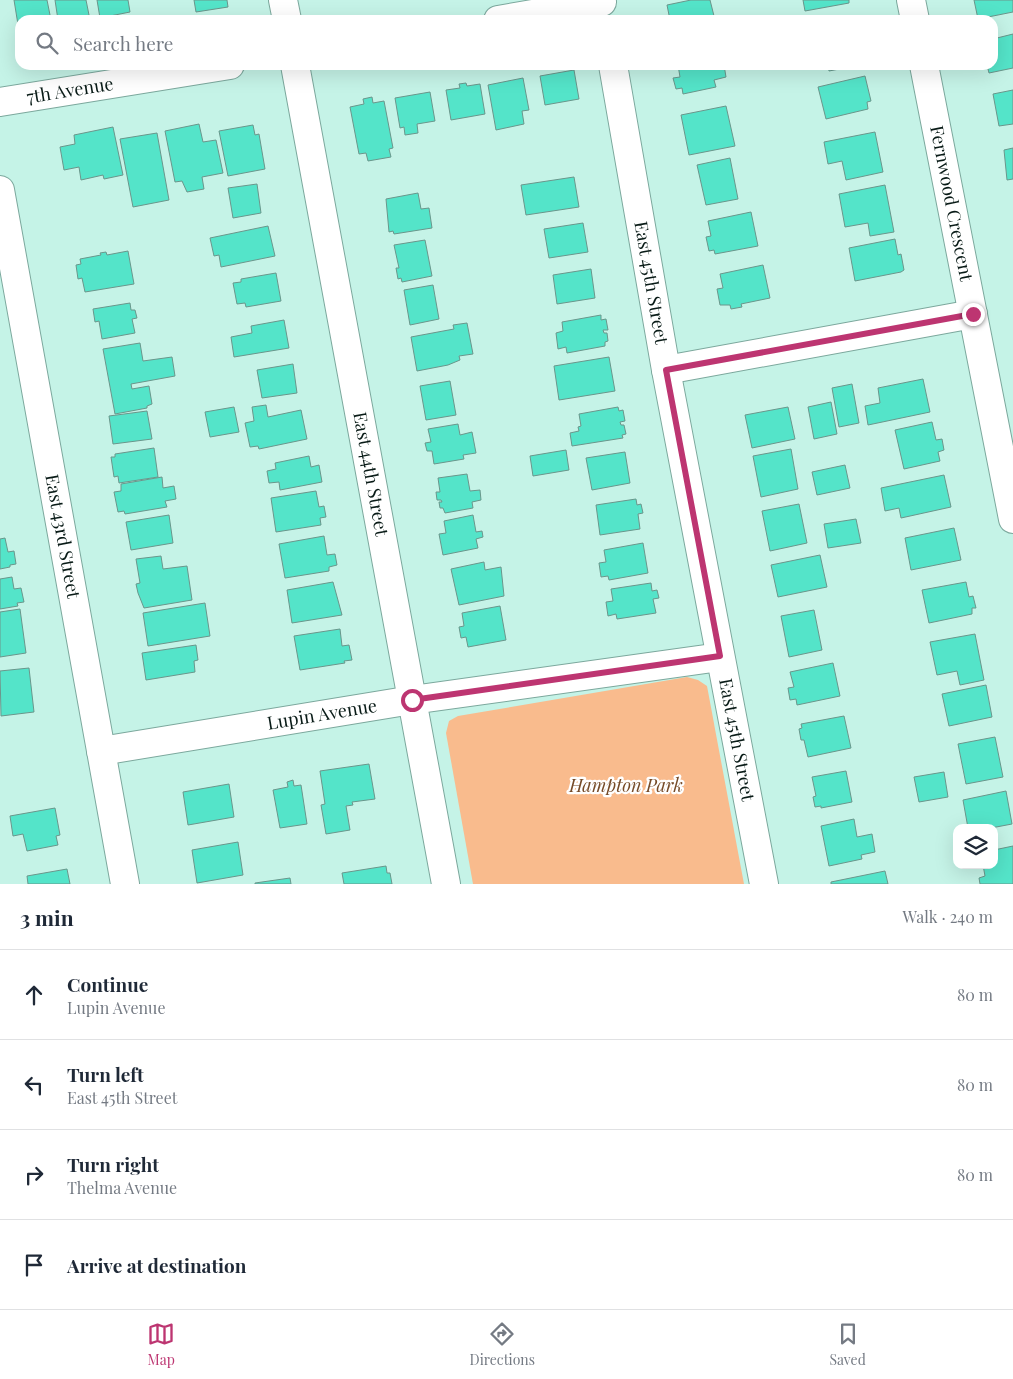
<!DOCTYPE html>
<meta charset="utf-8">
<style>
body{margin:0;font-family:"Playfair Display",serif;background:#f2f2f3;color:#1f2937}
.controls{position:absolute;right:15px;bottom:15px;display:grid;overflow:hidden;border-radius:10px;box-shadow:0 5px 20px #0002}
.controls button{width:45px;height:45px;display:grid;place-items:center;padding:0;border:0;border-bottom:1px solid #e0e1e3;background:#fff;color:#1f2937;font:25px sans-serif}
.stop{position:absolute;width:15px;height:15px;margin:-11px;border:4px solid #bd3571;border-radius:50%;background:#fff}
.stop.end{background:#bd3571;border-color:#fff;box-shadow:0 1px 5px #0008}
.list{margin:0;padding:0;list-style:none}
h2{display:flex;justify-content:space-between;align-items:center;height:65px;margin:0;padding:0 20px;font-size:21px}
h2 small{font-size:16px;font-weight:400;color:#747a83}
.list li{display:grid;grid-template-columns:32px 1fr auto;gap:15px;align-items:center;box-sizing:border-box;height:90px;padding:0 20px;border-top:1px solid #e0e1e3}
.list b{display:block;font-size:19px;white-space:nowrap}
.list p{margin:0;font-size:16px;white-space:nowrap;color:#747a83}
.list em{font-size:16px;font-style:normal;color:#747a83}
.icon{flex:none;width:28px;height:28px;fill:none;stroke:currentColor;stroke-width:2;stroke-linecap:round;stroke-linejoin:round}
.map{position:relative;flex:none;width:1013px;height:884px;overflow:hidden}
.search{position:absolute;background:#fff;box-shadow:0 5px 20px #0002;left:15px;right:15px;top:15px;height:55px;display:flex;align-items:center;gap:12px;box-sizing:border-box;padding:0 18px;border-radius:15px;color:#747a83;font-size:19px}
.sheet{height:425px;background:#fff}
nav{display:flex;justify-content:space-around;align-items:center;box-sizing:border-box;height:70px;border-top:1px solid #e0e1e3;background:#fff;font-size:14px;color:#747a83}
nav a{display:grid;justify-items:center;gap:2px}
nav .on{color:#bd3571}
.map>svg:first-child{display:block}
.green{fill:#f9bb8d}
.building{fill:#54e4c9;stroke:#6a968b}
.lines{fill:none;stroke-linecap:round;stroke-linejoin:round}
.street-casing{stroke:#7ca89d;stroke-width:30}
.street{stroke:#fff;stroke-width:28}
.route{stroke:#bd3571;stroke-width:6}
.labels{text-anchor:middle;stroke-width:4.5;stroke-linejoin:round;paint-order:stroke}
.street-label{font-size:18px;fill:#091b17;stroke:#fff}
.park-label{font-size:18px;font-style:italic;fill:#764b28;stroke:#fff}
</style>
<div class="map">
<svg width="1013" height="884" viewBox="0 0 1013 884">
<rect width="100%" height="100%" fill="#c5f3e7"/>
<path class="green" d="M687 677 698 680 707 686 744 884H473L446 733 449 721 458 716Z"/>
<path class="building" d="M14 0H47L51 20H20V37Z
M55 0H86L90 20H58Z
M97 0H128L130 12 100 18Z
M194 0H227L228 7 196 12Z
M691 0H710L715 20H670L667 5Z
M803 0H849V3L805 11Z
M974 0H1013V12L978 19Z
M1013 34V68L989 73 987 65H993V39Z
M678 65H724L726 77 714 80 716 87 683 94 682 88 676 89 673 78 680 77Z
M828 65H860L829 71Z
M574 70 579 99 545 105 540 76Z
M865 76 871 101 867 102 868 109 826 119 818 87Z
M523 78 529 110 522 111 524 124 496 130 488 85Z
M466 83 467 86 480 84 485 114 451 120 446 90 460 88 459 84Z
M1013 90V124L999 126 993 94Z
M430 92 435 121 417 124 418 133 405 135 404 127 400 128 395 98Z
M372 97 373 103 384 101 393 148 389 149 391 157 368 161 366 153 359 154 350 107 364 104 363 99Z
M726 106 735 146 689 155 681 115Z
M199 124 203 142 216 140 223 173 202 177 204 189 187 192 182 181 175 182 165 131Z
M253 125 255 135 259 134 265 169 228 176 219 131Z
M113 127 123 175 104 179 103 175 81 180 79 167 64 170 60 147 75 144 74 135Z
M875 132 883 172 846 180 842 161 828 164 824 142Z
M157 133 169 200 133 207 120 139Z
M1013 148V179L1007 180 1004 150Z
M730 158 738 199 706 205 697 165Z
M574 177 579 207 526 215 521 185Z
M257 184 261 213 233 218 228 188Z
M885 185 894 232 870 236 868 223 845 227 839 194Z
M418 193 421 209 429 208 432 228 394 234 393 231 389 232 386 199Z
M751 212 758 246 715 254 714 250 709 251 706 237 711 236 708 221Z
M583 223 588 252 549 258 544 229Z
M268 226 275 256 221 267 219 255 214 256 210 238Z
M895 239 898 255 901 254 904 270 901 272 855 281 849 248Z
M425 240 432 276 402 282 401 278 398 279 396 268H399L394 245Z
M128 251 134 284 85 292 82 278 78 279 76 265 81 264 80 259 101 255 100 253 106 252 107 255Z
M763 265 770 298 741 304 742 307 731 309 730 305H720L717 289 723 288 720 274Z
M591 269 595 298 557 304 553 275Z
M276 273 281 301 246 307 245 303 237 304 233 283 241 282V279Z
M433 285 439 319 410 325 404 290Z
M130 303 131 310H135L137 318 132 319 135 333 102 339 99 321 95 322 93 309Z
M601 315V320L606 319 608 330H603L604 333H607L608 341 605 342V346L567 353 566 347 558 349 556 333 563 331 562 322Z
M284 320 289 348 234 357 231 337 252 333 251 326Z
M467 323 473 354 459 356 460 360 448 365 417 371 411 337 454 329 453 325Z
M140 343 143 361 172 357 175 376 131 384 132 389 149 386 152 404 147 406V408L115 414 103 349Z
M609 357 615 391 559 400 554 366Z
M293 364 297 393 262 398 257 370Z
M923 379 930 412 868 425 865 406 880 403 878 388Z
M450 381 456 415 426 420 420 386Z
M852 384 859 423 839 427 832 388Z
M831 402 837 434 814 439 808 407Z
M266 405 268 417 301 410 307 439 259 449 258 446 250 447 245 423 254 421 252 407Z
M234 407 239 432 210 437 205 412Z
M618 407 619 411 623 410 625 421 620 422 621 425H624L626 434 622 435 623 438 572 446 570 433 579 431 578 427 581 426 579 414Z
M788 407 795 439 752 448 745 415Z
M147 411 152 439 113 444 109 416Z
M932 422 936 440 942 439 944 450 938 452 940 461 904 469 895 430Z
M458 424 460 435 472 432 476 453 463 455 464 459 434 464 432 451H427L425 443 431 442 428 429Z
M154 448 158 477 119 483 118 476 114 477 111 457H115V454Z
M791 449 798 489 761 497 753 456Z
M566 450 569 470 533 476 530 456Z
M625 452 630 483 592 490 586 458Z
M309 456 311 467 319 465 322 482 280 490 279 482 269 483 267 471 276 469 275 463Z
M845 465 850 488 817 495 812 472Z
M467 474 470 491 480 490 481 500 472 502 473 508 445 513 443 508H440L439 502H442L441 500H437L436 492H440L438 478Z
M944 475 951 507 901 518 899 508 885 511 881 488Z
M162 477 163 488 174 486 176 499 165 501 167 507 125 514 124 511 118 512 114 492 121 491V484Z
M316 491 319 507 324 506 326 517 320 518 321 525 276 532 271 498Z
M636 499 637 505 641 504 643 513 638 514 640 529 600 535 596 505Z
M799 504 807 543 770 551 762 511Z
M169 515 173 543 131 550 126 522Z
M473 515 476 532 482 531 483 537 476 539 478 548 443 555 439 534 446 533 444 521Z
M856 519 861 543 828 548 824 524Z
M954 528 961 560 911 570 905 538Z
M324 536 327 555 335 554 337 565 329 567V571L285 578 279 544Z
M5 538 8 552 14 551 16 564 10 565V567L0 569V539Z
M643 543 648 573 609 580 608 576 601 577 599 563 606 562 604 550Z
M820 555 827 587 778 597 771 565Z
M161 556 163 569 187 566 192 600 144 608 138 593 136 584 140 583 136 559Z
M484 562 485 570 501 567 504 596 459 605 451 569Z
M12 577 14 589 21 588 24 602 17 603 18 606 0 609V579Z
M333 582 342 615 292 623 287 590Z
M966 582 969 597 973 596 976 608H972V614L929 623 922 590Z
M651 583 652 591 657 590 659 598 653 599 656 613 617 619 616 614 608 616 606 602 613 601 611 589Z
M205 603 210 636 148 646 143 613Z
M500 606 506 640 468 647 466 637 461 638 459 627 464 626 462 613Z
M20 609 26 653 0 657V612Z
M814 610 822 650 789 657 781 616Z
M340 629 342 646 349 645 352 660 344 661 345 663 300 670 294 636Z
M975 634 984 680 960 685 957 671 937 675 930 642Z
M196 645 198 660 194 661 195 672 146 680 142 653Z
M833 663 840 696 797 705 796 699 790 700 788 688 794 687 790 672Z
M29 668 34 712 1 716 0 671Z
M986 685 992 717 949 726 942 694Z
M844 716 851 748 808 757 804 740H801L799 729 802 728 801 724Z
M995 737 1003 777 966 784 958 744Z
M369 764 375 799 352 802 353 805 346 806 350 830 326 834 321 805 325 804 320 771Z
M846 771 852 802 821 808V806L815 807 813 797 816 796 812 777Z
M944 772 948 797 919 802 914 777Z
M293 780 294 786 301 785 307 824 280 828 273 790 288 787 287 782Z
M229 784 234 817 188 825 183 792Z
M1006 791 1012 824 991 828H968L963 800Z
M55 808 60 835 56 836 58 845 27 851 23 834 13 836 10 816Z
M854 819 857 837 872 834 875 852 861 855 862 859 829 866 821 826Z
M238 842 243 875 197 883 192 850Z
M1013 846V884H980L979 878 985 876 983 865H994V850Z
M386 866 387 873H390L392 884H344L342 873Z
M67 869 70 884H28L27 876Z
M885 871 888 884H831V882Z
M290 878 291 884H255V883Z"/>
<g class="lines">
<g class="street-casing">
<g id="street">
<path d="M283 0 287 20"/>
<path d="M911 0 915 20"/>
<path d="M498 20 602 2"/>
<path id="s1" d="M295 65 446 884"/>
<path id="s2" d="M613 65 666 370 764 884"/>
<path id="s3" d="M924 65 1013 519"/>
<path id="s4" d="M0 102 230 65"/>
<path id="s5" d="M0 190 125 884"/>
<path d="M666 370 973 314"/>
<path id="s6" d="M101 751 412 700 720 657"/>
</g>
</g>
<use href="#street" class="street"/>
</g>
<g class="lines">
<path class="route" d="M412 700 720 656 666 370 973 314"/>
</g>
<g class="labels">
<g class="street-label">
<text dy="6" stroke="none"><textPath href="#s4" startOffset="71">7th Avenue</textPath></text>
<text dy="6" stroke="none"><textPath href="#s3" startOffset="141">Fernwood Crescent</textPath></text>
<text dy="6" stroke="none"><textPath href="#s2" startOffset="221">East 45th Street</textPath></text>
<text dy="6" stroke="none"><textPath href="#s1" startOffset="416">East 44th Street</textPath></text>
<text dy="6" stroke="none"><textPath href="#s5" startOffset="352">East 43rd Street</textPath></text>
<text dy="6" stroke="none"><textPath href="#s6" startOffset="224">Lupin Avenue</textPath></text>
<text dy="6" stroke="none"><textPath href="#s2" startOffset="686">East 45th Street</textPath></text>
</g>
<g class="park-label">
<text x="626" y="792">Hampton Park</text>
</g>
</g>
</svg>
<div class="controls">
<button><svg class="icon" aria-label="layers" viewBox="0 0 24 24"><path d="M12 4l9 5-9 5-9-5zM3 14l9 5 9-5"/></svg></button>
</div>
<div class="stop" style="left:412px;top:700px"></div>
<div class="stop end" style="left:973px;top:314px"></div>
<div class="search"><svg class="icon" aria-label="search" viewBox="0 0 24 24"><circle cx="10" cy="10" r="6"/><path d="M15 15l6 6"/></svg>Search here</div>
</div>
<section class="sheet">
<h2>3 min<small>Walk · 240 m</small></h2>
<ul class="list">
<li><svg class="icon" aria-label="ahead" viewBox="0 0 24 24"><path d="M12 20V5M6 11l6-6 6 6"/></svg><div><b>Continue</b><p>Lupin Avenue</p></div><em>80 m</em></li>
<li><svg class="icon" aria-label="left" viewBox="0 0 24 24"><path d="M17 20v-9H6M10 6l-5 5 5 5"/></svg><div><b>Turn left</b><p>East 45th Street</p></div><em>80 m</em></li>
<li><svg class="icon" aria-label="right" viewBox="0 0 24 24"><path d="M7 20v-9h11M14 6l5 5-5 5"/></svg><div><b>Turn right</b><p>Thelma Avenue</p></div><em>80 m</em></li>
<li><svg class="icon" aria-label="arrive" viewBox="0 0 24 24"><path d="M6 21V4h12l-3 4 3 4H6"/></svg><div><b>Arrive at destination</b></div></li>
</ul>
</section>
<nav>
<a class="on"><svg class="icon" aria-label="map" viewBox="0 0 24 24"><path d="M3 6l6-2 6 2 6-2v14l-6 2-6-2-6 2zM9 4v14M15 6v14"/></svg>Map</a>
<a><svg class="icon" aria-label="directions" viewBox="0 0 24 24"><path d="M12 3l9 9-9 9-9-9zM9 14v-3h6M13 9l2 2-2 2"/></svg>Directions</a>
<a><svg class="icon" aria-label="saved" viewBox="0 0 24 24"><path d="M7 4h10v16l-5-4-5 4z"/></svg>Saved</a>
</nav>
